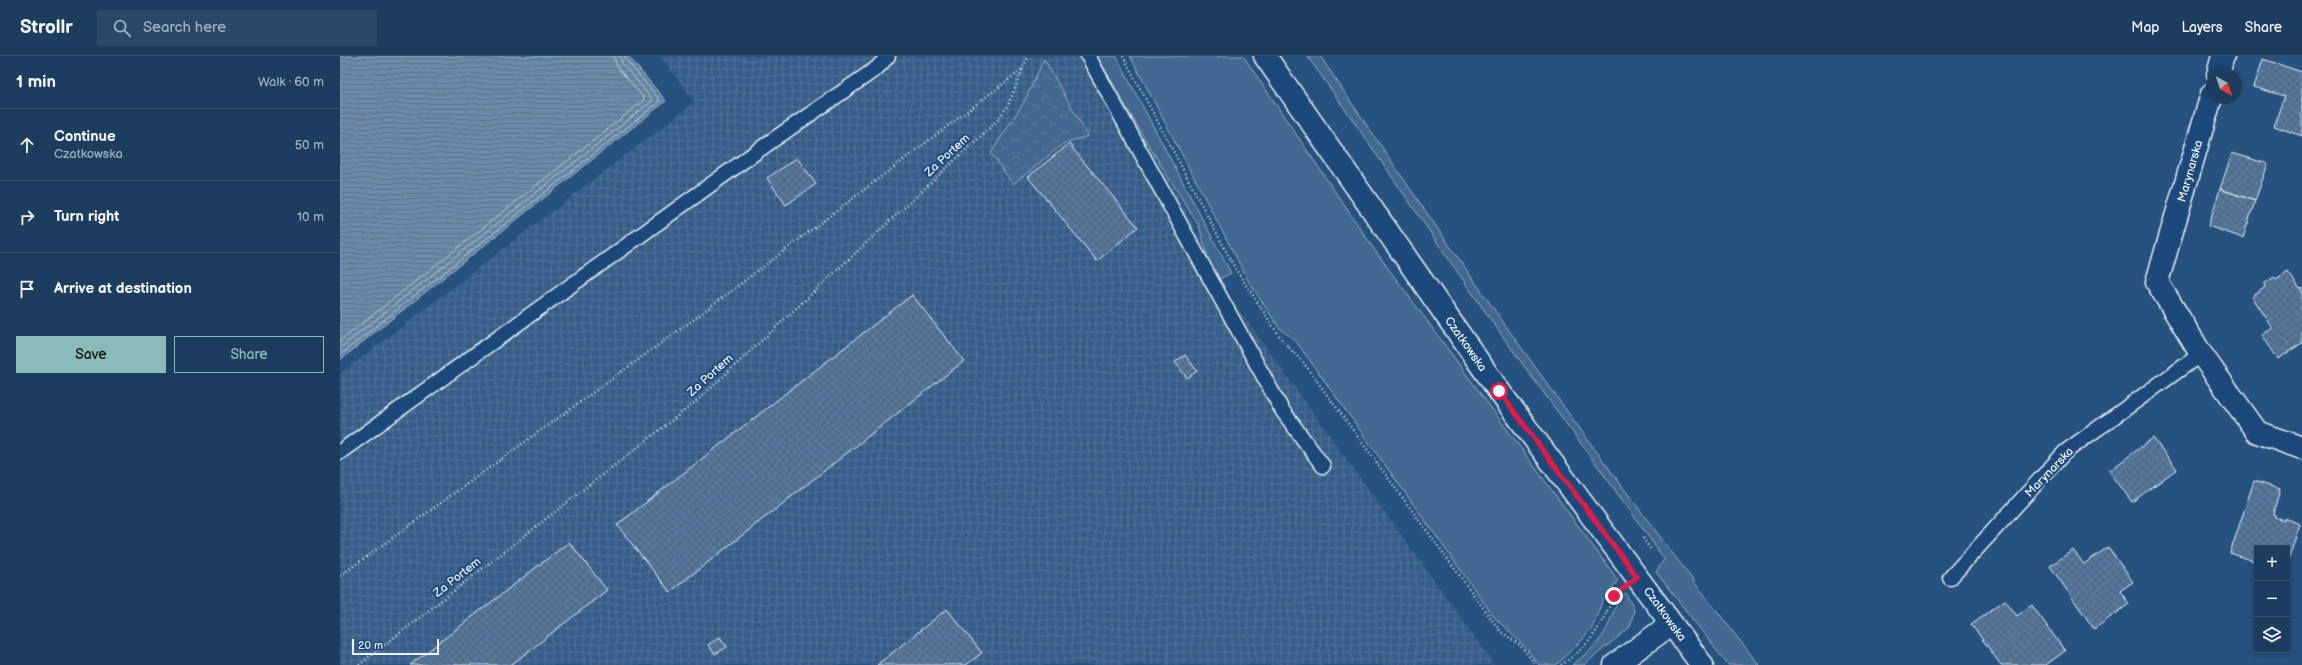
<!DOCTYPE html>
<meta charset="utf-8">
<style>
body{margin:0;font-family:"Balsamiq Sans",sans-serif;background:#2a4868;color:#f1f3f6}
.controls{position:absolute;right:12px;bottom:12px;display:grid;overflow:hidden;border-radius:0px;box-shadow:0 2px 6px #0003}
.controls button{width:36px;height:36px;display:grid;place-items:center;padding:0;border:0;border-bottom:1px solid #3b5674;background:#1d3d5f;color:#f1f3f6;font:20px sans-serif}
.compass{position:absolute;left:1866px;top:12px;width:36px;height:36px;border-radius:50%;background:#1d3d5f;box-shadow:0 2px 6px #0003;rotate:140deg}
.scale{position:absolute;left:12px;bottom:10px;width:87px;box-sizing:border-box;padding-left:4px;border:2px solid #e8f1f8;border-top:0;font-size:11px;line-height:14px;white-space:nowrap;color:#e8f1f8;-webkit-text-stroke:3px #1f4a7a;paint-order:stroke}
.stop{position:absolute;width:12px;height:12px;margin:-9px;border:3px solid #e11d48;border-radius:50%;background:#fff}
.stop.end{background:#e11d48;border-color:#fff;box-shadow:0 1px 4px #0008}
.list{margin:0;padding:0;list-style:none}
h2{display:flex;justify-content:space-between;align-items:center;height:52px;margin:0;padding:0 16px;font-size:17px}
h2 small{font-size:13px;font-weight:400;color:#a0aebd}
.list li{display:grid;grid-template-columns:26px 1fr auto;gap:12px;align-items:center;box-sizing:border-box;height:72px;padding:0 16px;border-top:1px solid #3b5674}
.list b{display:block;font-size:15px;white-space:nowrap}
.list p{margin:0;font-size:13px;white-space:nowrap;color:#a0aebd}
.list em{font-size:13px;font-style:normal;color:#a0aebd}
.actions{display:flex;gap:8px;padding:12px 16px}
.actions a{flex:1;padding:9px 0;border:1px solid #8bbbb9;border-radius:0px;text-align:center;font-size:14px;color:#8bbbb9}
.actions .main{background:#8bbbb9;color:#111}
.icon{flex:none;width:22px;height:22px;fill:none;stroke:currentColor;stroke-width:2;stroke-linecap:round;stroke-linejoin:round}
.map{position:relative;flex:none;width:1962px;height:609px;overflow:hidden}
header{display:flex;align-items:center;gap:24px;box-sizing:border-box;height:56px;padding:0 20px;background:#1d3d5f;border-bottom:1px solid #3b5674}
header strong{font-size:19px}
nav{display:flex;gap:22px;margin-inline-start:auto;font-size:14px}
.search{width:280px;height:36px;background:#2a4868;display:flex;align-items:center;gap:10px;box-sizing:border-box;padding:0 14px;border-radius:0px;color:#a0aebd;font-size:15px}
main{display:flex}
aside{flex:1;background:#1d3d5f}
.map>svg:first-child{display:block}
.industrial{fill:url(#industrial-grid)}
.green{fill:#436891;stroke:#96acc4}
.forest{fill:url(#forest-crowns);stroke:#96acc4}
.water{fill:url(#water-rules);stroke:#9db3c9}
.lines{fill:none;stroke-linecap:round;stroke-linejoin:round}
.shore{stroke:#b6c8d9;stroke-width:1}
.building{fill:url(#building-cross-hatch);stroke:#e8f1f8}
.lane-casing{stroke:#e8f1f8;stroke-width:17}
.street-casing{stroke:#e8f1f8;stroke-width:25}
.secondary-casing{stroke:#e8f1f8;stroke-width:25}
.path{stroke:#e8f1f8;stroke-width:2.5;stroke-dasharray:1 3;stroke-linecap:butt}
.lane{stroke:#1f4a7a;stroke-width:14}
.street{stroke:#1f4a7a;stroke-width:22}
.secondary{stroke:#1f4a7a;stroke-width:22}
.route{stroke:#e11d48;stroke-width:5}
.labels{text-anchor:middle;stroke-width:4;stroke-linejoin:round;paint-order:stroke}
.street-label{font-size:12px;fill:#e8f1f8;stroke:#1f4a7a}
</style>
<header>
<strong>Strollr</strong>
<div class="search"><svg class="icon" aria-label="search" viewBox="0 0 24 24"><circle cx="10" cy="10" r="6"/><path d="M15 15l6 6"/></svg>Search here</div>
<nav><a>Map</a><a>Layers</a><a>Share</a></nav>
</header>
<main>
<aside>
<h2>1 min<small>Walk · 60 m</small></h2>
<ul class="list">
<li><svg class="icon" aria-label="ahead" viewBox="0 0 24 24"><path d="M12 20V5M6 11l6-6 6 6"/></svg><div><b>Continue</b><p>Czatkowska</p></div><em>50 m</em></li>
<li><svg class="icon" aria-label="right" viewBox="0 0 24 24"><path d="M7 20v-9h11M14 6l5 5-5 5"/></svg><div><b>Turn right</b></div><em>10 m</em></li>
<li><svg class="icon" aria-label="arrive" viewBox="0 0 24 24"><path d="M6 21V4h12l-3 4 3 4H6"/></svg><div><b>Arrive at destination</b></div></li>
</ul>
<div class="actions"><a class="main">Save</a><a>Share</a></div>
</aside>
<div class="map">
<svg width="1962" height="609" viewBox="0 0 1962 609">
<defs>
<pattern id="industrial-grid" width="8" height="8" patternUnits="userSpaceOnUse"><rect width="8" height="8" fill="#355d88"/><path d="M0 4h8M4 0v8" fill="none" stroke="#52759a"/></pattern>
<pattern id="forest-crowns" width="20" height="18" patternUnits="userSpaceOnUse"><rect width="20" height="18" fill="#436891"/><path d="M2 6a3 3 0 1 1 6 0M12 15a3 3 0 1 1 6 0" fill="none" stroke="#5e7ea1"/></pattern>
<pattern id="water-rules" width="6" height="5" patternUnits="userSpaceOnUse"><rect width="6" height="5" fill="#6b8aaa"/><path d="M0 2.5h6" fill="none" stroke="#5e7388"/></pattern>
<pattern id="building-cross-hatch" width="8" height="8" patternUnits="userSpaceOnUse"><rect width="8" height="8" fill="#57789d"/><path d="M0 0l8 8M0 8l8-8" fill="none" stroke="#4f6278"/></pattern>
</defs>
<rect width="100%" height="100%" fill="#27517f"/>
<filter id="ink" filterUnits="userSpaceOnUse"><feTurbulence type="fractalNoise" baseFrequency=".025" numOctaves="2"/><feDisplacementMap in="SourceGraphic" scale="8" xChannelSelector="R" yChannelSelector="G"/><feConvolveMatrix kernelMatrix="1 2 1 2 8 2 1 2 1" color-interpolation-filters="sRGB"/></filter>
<g filter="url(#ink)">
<path class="industrial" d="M320 0H765L894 247 1155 609H0V318L355 46Z"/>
<path class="green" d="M757 0H776L891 217 878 224 870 209 859 170 806 85Z
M790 0H903L1034 193 1278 524 1262 546 1252 572 1243 583 1216 609H1199L1185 591 1155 562 955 284 939 272 909 226Z
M967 0H980C1119 207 1264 413 1419 609H1388L1316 516 1324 503C1275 432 1222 363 1171 292 1102 196 1037 96 967 0Z
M1286 537 1294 554 1290 571 1244 609H1232C1245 599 1260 587 1267 572 1273 560 1274 545 1286 537Z"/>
<path class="forest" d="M704 3 748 80 724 87 673 128 651 97 684 46Z"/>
<path class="water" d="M0 0H288L326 45 0 304Z"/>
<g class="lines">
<path class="shore" d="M0 285 303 45 304 42 277 11 274 0
M0 292 312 45V43L282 7 280 0
M0 299 319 46V43L286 4 285 0"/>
</g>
<path class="building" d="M1923 3 1962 16V80L1934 70 1944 40 1914 31Z
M729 88 798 171 757 205 688 121Z
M1892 97 1928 108 1915 145 1880 133Z
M457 102 476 128 446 149 427 122Z
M1880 133 1915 145 1903 182 1868 170Z
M1948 216 1960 233 1962 232V287L1938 303 1922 279 1933 272 1912 241 1925 231 1924 228 1934 221 1936 224Z
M572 239 624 305 330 536 277 469Z
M845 299 857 315 847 322 835 306Z
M1813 382 1837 413 1792 446 1769 415Z
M1914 425 1940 433 1933 458 1935 459V461L1944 464 1945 462 1960 468 1947 508V492H1917V506L1890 497Z
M229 486 267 534 171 609H70Z
M1768 491 1793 526 1780 535 1789 548 1754 573 1710 510 1733 494 1744 508Z
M1665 544 1677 560 1692 549 1725 595 1706 609H1661L1631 568Z
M607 553 642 597 626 609H537Z
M380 581 387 591 375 598 368 589Z"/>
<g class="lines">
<g class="lane-casing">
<path id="lane" d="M748 0 942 354 983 410
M0 396 430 86 537 12 548 0
M1610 522 1725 396 1861 298"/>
</g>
<g class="street-casing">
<path id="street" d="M1878 18 1883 0
M1872 38 1817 226 1861 298 1917 376 1962 392
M1275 609 1331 568"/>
</g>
<g class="secondary-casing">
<path id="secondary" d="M925 0 1159 335 1362 609"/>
</g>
<path class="path" d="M783 0 895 212 942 284 963 306 1161 576 1180 589 1196 609
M1303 482 1311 494
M0 520 357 261 684 12
M19 609 358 344 659 63 669 47 688 0
M1221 609C1252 588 1259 573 1274 540L1278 537"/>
<use href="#lane" class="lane"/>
<use href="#street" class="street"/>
<use href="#secondary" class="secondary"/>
</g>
</g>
<g class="lines" filter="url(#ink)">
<path class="route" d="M1159 335 1297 521 1274 540"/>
</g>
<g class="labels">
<g class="street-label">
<text transform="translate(607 99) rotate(-43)" y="4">Za Portem</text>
<text transform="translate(1850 115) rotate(-74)" y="4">Marynarska</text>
<text transform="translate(1126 288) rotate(55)" y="4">Czatkowska</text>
<text transform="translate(370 319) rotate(-42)" y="4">Za Portem</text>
<text transform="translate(1709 416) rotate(-46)" y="4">Marynarska</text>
<text transform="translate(117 521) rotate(-38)" y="4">Za Portem</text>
<text transform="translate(1325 558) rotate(54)" y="4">Czatkowska</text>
</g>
</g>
</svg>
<div class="controls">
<button>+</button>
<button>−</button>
<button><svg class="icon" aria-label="layers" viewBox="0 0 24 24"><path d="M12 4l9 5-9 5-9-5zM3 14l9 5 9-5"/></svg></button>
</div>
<svg class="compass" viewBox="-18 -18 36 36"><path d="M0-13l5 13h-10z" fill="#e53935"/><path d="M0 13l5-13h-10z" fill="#a0aebd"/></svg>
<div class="scale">20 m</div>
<div class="stop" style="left:1159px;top:335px"></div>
<div class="stop end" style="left:1274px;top:540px"></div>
</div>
</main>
